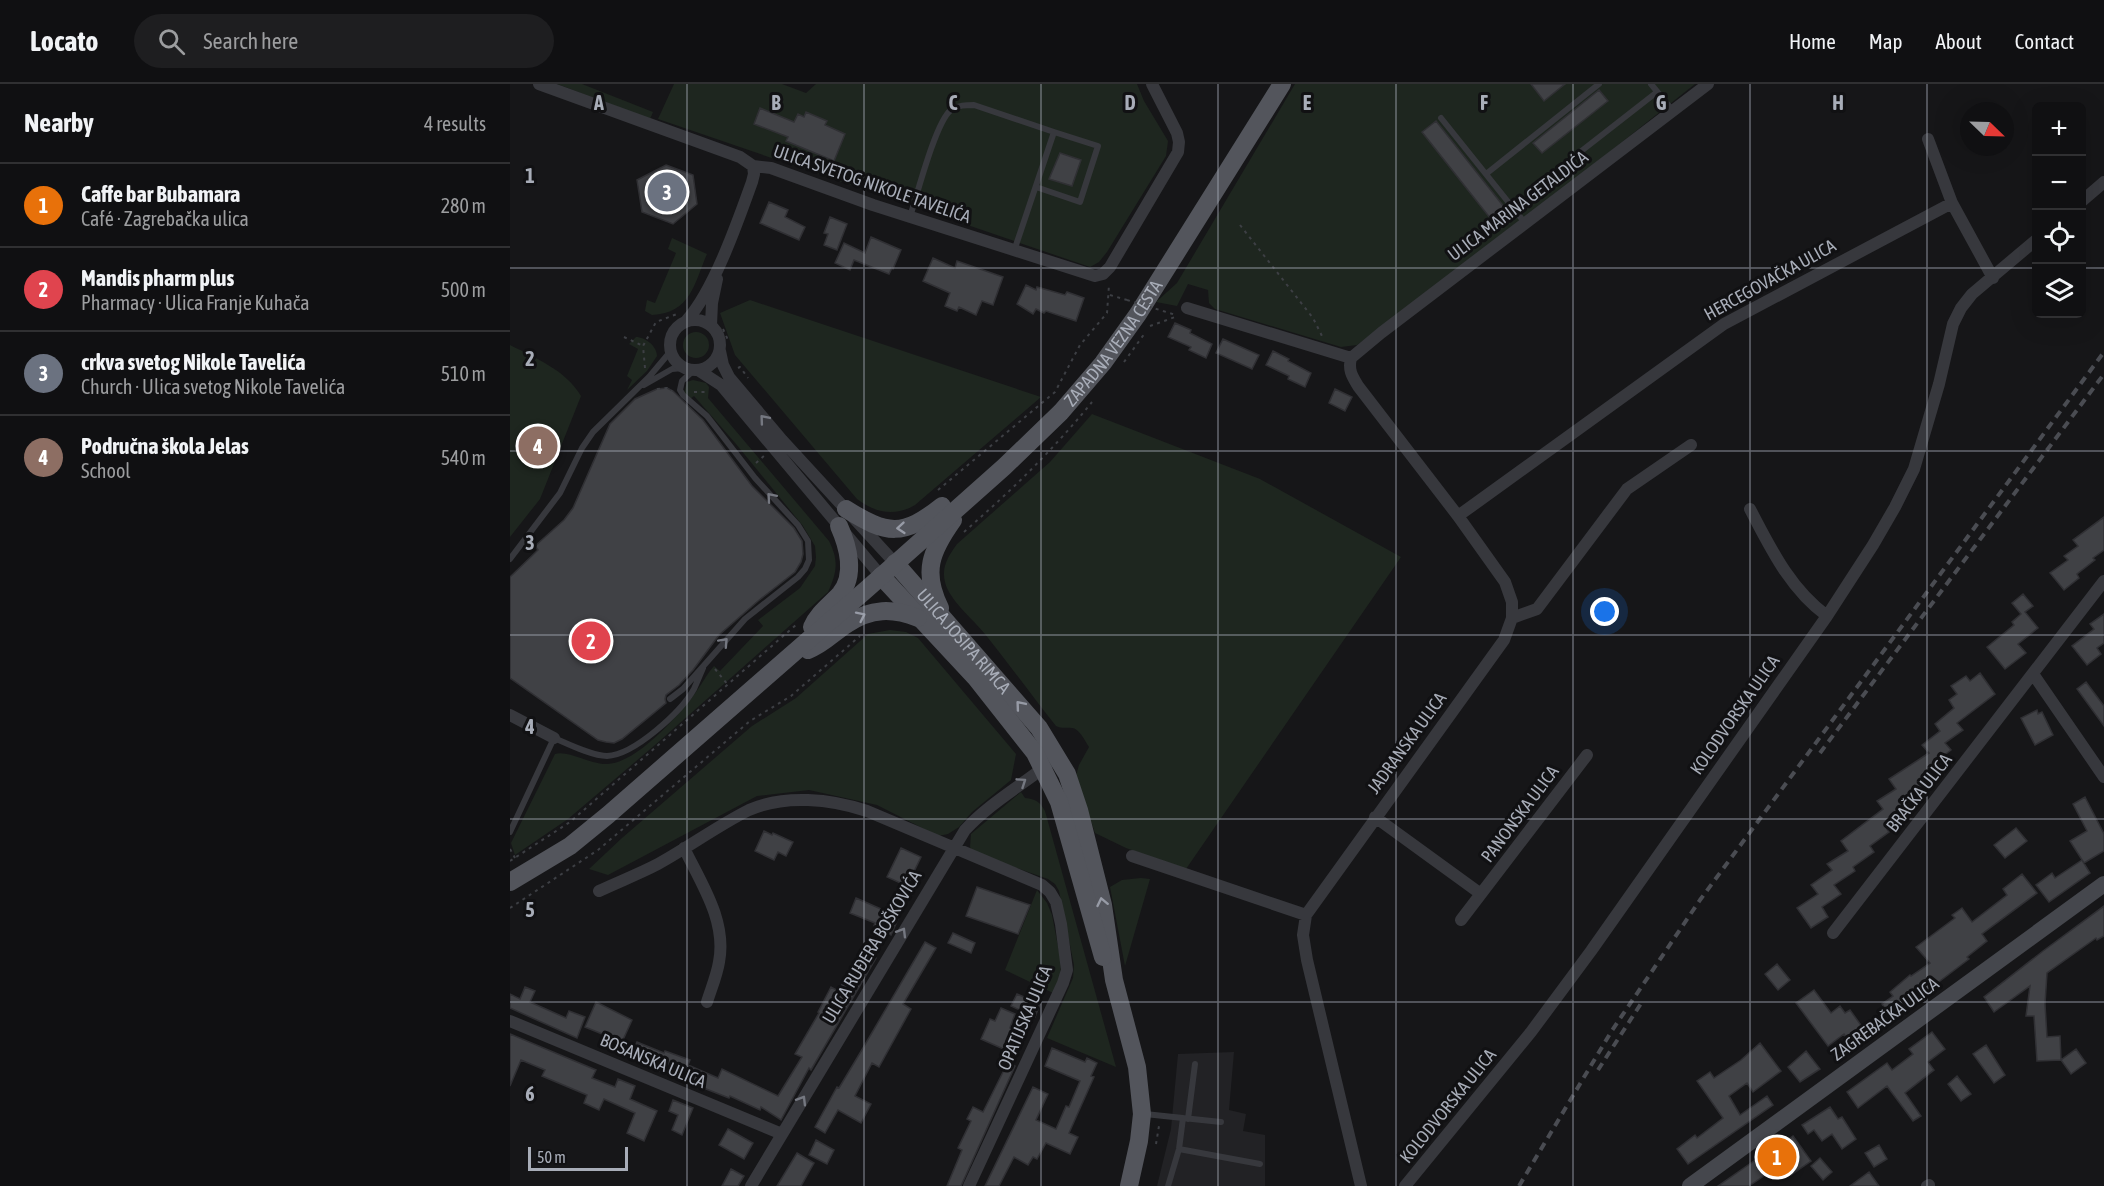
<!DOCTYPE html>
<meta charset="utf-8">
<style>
body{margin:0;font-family:"Asap Condensed",sans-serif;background:#1e1e20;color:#f1f3f6}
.controls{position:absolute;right:18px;top:18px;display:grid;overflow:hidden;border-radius:9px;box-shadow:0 6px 24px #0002}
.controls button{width:54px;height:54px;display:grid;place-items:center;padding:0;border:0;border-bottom:2px solid #303032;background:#101012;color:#f1f3f6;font:30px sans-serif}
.compass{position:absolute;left:1450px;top:18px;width:54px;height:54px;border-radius:50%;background:#101012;box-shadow:0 6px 24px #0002;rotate:113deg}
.scale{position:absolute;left:18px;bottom:15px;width:100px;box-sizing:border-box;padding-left:6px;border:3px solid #a8adb8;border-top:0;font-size:16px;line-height:21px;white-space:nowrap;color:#a8adb8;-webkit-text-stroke:4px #111113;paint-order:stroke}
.you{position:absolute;left:1095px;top:528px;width:21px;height:21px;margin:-15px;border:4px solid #fff;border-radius:50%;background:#1a73e8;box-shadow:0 0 0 9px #1a73e833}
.badge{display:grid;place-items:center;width:39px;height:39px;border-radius:50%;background:#f2b134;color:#fff;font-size:20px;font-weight:700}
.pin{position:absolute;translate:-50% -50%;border:3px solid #fff;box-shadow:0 2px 6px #0006}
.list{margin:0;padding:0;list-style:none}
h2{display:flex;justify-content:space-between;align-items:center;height:78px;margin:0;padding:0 24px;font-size:26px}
h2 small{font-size:20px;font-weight:400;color:#9c9d9f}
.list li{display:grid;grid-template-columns:39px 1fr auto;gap:18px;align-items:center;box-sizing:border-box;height:84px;padding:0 24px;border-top:2px solid #303032}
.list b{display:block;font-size:22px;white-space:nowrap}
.list p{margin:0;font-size:20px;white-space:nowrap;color:#9c9d9f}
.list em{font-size:20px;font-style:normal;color:#9c9d9f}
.icon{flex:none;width:33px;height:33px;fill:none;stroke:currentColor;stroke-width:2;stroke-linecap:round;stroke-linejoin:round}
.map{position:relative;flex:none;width:1594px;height:1102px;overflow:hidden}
header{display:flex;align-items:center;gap:36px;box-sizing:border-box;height:84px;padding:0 30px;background:#101012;border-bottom:2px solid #303032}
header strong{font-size:28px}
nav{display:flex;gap:33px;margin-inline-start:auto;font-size:21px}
.search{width:420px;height:54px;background:#1e1e20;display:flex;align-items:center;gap:15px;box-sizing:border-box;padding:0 21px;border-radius:33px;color:#9c9d9f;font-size:22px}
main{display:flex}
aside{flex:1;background:#101012}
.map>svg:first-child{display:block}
.built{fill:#222225}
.green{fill:#1e261f}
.building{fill:#404145;stroke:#303034;stroke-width:1.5}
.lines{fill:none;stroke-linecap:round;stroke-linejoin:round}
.path{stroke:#3d3f44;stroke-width:2;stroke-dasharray:3 4.5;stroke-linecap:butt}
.service{stroke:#37383d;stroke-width:6}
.minor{stroke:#37383d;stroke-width:12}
.secondary{stroke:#45474d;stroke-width:16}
.primary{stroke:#53555c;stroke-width:18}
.rail{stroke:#4a4c52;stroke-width:4;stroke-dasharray:8 6;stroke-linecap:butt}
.path-bridge{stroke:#3d3f44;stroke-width:2;stroke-dasharray:3 4.5;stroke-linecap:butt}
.oneway{stroke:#757881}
.oneway2{stroke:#979ba6}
.grid{fill:none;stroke:#a8adb8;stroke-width:1.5;stroke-opacity:0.55}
.labels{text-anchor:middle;stroke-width:6;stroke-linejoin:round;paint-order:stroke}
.street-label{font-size:18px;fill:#a8adb8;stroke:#111113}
.grid-label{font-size:20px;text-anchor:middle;font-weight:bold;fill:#a8adb8;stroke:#111113;stroke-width:6;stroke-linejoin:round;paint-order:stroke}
</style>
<header>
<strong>Locato</strong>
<div class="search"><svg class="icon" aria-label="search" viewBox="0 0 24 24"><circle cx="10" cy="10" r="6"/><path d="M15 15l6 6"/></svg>Search here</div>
<nav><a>Home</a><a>Map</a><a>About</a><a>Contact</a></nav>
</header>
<main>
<aside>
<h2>Nearby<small>4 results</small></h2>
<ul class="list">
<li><span class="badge" style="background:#e8710a">1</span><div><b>Caffe bar Bubamara</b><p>Café · Zagrebačka ulica</p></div><em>280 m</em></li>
<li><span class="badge" style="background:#e0444e">2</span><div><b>Mandis pharm plus</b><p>Pharmacy · Ulica Franje Kuhača</p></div><em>500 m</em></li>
<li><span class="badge" style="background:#6b7280">3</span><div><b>crkva svetog Nikole Tavelića</b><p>Church · Ulica svetog Nikole Tavelića</p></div><em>510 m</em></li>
<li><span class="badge" style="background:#8d6e63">4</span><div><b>Područna škola Jelas</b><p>School</p></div><em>540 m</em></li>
</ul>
</aside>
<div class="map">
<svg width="1594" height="1102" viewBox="0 0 1594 1102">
<rect width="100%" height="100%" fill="#161618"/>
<path class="built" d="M724 968 719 1026 736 1030 733 1047 755 1051V1102H647L661 1045 668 970Z"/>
<path class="green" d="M47 0H72L143 28 140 35Z
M164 0H272L296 9 306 0H627L634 17 658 57 656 72 597 168 589 178 580 183 148 35Z
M785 0H1185L945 191 847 261 831 263 705 225 699 219 698 206 678 200 667 222 646 218 667 199Z
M162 154 197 170C184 200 181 229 142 231L135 227 137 216 145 219 166 169 158 165Z
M240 216 531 313 405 421C385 433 365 429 347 415L225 271 210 229Z
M173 261a13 13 0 1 1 26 0a13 13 0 1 1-26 0Z
M126 253C135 253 147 262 147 272L137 287 117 306 122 296 117 292 128 265 119 260Z
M0 261C25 274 56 286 71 312L30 415 0 453Z
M183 296 196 299 199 303 198 314 319 457C329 477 327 488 318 508L145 661 58 735 5 771 1 759 45 670C59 666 80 681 98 680 127 678 166 634 183 612 191 602 196 591 204 582L210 587 253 542 248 536 290 504 305 482 306 473 305 462 293 442 226 360 184 312 180 315 174 309 177 298Z
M582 330 750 395 891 473 676 785 616 764 585 749 566 692 569 681 579 663C575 657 569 644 562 644 555 643 553 645 546 642 522 612 499 580 475 550 463 535 439 516 435 498 431 483 439 471 447 460L540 378Z
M380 546 396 548 408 554 506 670 501 696 462 728 449 743 438 750 428 752 367 721 299 706 247 712 98 791 79 785 112 754 242 642 286 614 358 550Z
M511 708 515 714C526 715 530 718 535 727L606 983 537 954 563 894 564 881 549 807 545 800 538 795 472 772 463 768 460 763 461 750Z
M631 794 640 795 615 882 600 803 612 796Z
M527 806 537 819 542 831 551 878 550 894 543 909 495 886Z"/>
<path class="building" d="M1021 0H1055L1034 17Z
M1089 6 1098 17 1032 69 1023 59Z
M250 24 284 38 288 30 294 33 296 28 317 37 315 41 335 50 324 77 276 57 278 53 244 40Z
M926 37 1002 133 988 144 912 48Z
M550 69 571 76 562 102 539 95Z
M156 81 183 91 187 120 163 140 132 128 127 96Z
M259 118 278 126 275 133 295 143 289 156 250 139Z
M320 133 337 140 327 166 314 161 318 150 314 149Z
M361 153 391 166 383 185 382 184 379 190 344 176 340 186 325 179 334 159 355 169Z
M423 174 445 184 447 177 493 193 483 221 472 217 466 231 449 223 447 227 435 222 440 209 413 197Z
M516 201 526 206 527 203 555 211 557 208 574 214 566 237 536 227 534 229 526 225 523 230 507 220Z
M665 239 681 246 680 249 702 260 696 274 679 266 681 263 658 253Z
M713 255 749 271 742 285 706 269Z
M763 267 779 275 778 277 801 289 795 303 778 295 779 292 756 281Z
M157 304 163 307 193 336 242 402 284 444 292 457 293 470 291 478 285 488 248 517 209 551 183 586 169 601 156 611 155 615 156 619 112 655 104 659 96 658 88 656 0 594V493L28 466 25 462 54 436 63 424 100 340 125 315 147 305Z
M825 305 842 313 835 327 819 319Z
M1594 433V466L1583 474 1585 476 1567 490 1569 494 1554 506 1540 489 1558 476 1554 472 1568 462 1563 456Z
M1513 510 1523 522 1515 528 1528 544 1508 560 1516 569 1495 585 1477 563 1504 541 1502 538 1511 530 1502 519Z
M1594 530V559L1587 564 1591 570 1577 581 1562 562 1584 545 1580 540Z
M1470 589 1485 610 1447 639 1453 646 1435 659 1441 666 1420 682 1424 687 1408 699 1412 705 1391 719 1397 727 1375 742 1379 748 1360 762 1364 768 1343 783 1345 787 1324 801 1331 810 1312 823 1318 833 1301 844 1287 824 1308 810 1301 801 1322 786 1317 780 1338 767 1331 757 1373 725 1367 717 1386 705 1379 695 1419 669 1412 661 1430 647 1425 640 1444 624 1439 616 1447 610 1441 602 1456 592 1460 597Z
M1576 598 1594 622V642L1567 605Z
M1527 626 1528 630 1532 628 1543 651 1525 661 1511 634Z
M1575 713 1594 750V767L1574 779 1560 757 1577 747 1563 720Z
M1506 744 1517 757 1495 774 1484 761Z
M254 747 262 751 263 749 283 758 276 772 268 768 264 776 245 767Z
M391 764 411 773 397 802 377 793Z
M1572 776 1580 789 1539 818 1526 801 1542 789 1545 794Z
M1512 790 1527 809 1472 850 1477 857 1457 873 1459 875 1381 934 1372 920 1383 912 1380 908 1400 891 1401 892 1420 879 1406 863 1445 834 1442 831 1452 824 1462 838 1497 811 1493 805Z
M467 803 520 821 508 850 456 832Z
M346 814 389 833 381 851 364 842 365 839 340 829Z
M1594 822V852L1587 856 1586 854 1537 889 1535 920 1537 953 1550 952 1551 976 1527 977 1524 932H1516L1520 902 1484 928 1474 913 1533 867Z
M443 849 465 859 461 869 438 859Z
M415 858 426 864 393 920 401 925 369 983 362 979 345 1012 361 1020 351 1039 328 1026 315 1049 305 1043 327 1003 329 1004 353 964Z
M352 867 366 874 301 986 299 984 271 1036 251 1023 250 1026 220 1012 219 1014 120 975 127 958 154 969 155 967 180 976 178 981 208 994 212 985 268 1012 292 973 285 970 309 929 308 928 321 903 328 907Z
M1267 880 1280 896 1268 906 1255 890Z
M15 903 25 907 20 918 56 934 59 927 75 933 67 954 0 924V910L10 915Z
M1304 906 1321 929 1330 922 1335 929 1340 926 1353 944 1337 955 1334 950 1318 962 1286 919Z
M507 910 530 920 525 933 501 922Z
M86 918 122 936 112 958 75 943Z
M491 924 505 930 500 944 507 948 498 967 471 955 480 935 485 937Z
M1422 948 1435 965 1418 978 1424 986 1395 1009 1411 1032 1403 1037 1377 1002 1348 1024 1337 1008 1377 979 1382 986 1403 970 1399 965Z
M0 950 86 986 82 994 105 1003 108 995 125 1002 120 1015 147 1027 134 1057 117 1049 125 1029 94 1015 89 1026 74 1019 77 1011 32 992 35 986 11 976 0 1002Z
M1250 959 1271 987 1243 1008 1237 999 1219 1012 1230 1031 1257 1012 1263 1021 1178 1080 1167 1065 1185 1051 1187 1054 1213 1034 1187 997 1200 988 1204 994 1231 976Z
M1476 961 1495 991 1484 999 1463 970Z
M542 964 575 978 577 974 587 979 581 992 584 993 559 1049 568 1053 560 1070 536 1059 527 1075 523 1073 518 1081 504 1073 489 1102H475L523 1003 538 1010 526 1036 546 1045 556 1022 559 1023 570 997 535 982Z
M1566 965 1576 979 1561 990 1551 976Z
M1296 967 1310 985 1290 998 1278 983Z
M498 978 505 982 451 1102H437L452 1066 448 1064 461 1037 457 1035 463 1023 473 1028Z
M1447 992 1461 1010 1451 1017 1438 1000Z
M163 1016 183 1024 172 1051 162 1046 168 1031 159 1027Z
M1320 1023 1328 1035 1332 1033 1346 1055 1332 1065 1322 1050 1312 1057 1304 1046 1298 1050 1292 1041Z
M218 1045 243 1059 234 1075 209 1061Z
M1283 1052 1301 1077 1281 1091 1278 1087 1273 1091 1267 1083 1239 1102H1208L1251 1072 1252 1074Z
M306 1056 324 1066 317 1080 299 1071Z
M1369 1061 1377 1075 1364 1083 1355 1069Z
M287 1069 304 1079 291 1102H267Z
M1310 1074 1322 1088 1313 1096 1301 1082Z
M221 1085 234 1092 228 1102H212Z
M1359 1088 1369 1102H1340Z"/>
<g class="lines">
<path class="path" d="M730 141 803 234 812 252
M600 211 617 216
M653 227 666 231
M640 242 668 232
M213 245 218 256
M114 253 133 262
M614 278 635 249
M135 284 133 262 146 238 167 230
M228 284 230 283 238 294
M147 305 157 304 162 307
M184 308H196
M246 379 255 371
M428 406 545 308 570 261 597 229 599 201
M454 448C500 408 544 365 582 318
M205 585 218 601
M0 765 5 774
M0 777 60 738 287 540
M0 824 88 766 240 637 281 612 350 552
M646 1060 649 1042"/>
<path class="service" d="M1141 0 1163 27
M931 34 1015 139
M1065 72 1147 8
M976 90 1089 0
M526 103 570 118 588 62 544 48
M400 133C407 111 426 37 441 26 448 21 456 21 464 21L544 48 504 167
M134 301 162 285 173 284
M0 475 50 409 72 364 83 348 139 293 160 268
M160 615 173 605 235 535 288 493 295 485 299 476 298 457 288 441 245 394 197 332 173 311 170 306 172 297 184 286
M0 748 44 654C58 660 82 672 97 672 124 671 171 628 184 605 187 598 190 591 193 584
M635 1030 711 1038
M678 1035 685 980
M669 1065 750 1080
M658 1102 669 1065 673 1034"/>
<path class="minor" d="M29 0 230 73 243 82 261 84 363 121 585 192 593 190 600 183 668 68 669 58 667 49 642 0
M1418 55 1442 119
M1572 117 1594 98
M677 224 841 274
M160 261a25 25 0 1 1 50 0a25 25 0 1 1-50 0Z
M177 236C204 206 228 137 242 98L244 90 243 82
M201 241 202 219 207 195
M210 267 213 281 219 293 272 356 385 479
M841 274C838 286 842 292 848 302L948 432 995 498 1002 518V534L994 556 796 831 793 851 797 876 851 1102
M841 274 871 249 1198 0
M188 286 211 301 371 492
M1240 425C1261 465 1280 505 1317 532
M948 432 1214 240 1442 119 1483 194
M1002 534 1027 525 1117 405 1181 361
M1523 590 1594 693
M0 631 44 654
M865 733 971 810
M174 764C191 799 217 837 209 878 207 891 201 905 197 918
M622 772 796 831
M89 807C108 798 129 790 148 780 179 763 207 742 239 726 275 710 321 715 357 727L532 801 540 808 546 818 551 840 557 886 553 899 459 1102
M951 836 1077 671
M1323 849 1594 497
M0 937 272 1050
M241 1102 455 746C479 720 509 703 537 681
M895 1102 1021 948 1081 867 1317 532 1363 461 1385 423 1404 385 1429 300 1443 240 1451 224 1462 210 1526 156
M1417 1102 1419 1101"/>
<path class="secondary" d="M1180 1102 1594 800"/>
<g class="primary">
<path d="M336 425C377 451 393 453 432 422"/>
<path id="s1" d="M385 479 529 644 557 690 569 726 593 821 604 896 627 983 632 1030 629 1057 619 1102"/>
<path d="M371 492 465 593 525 669 549 718 593 873"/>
<path d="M430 524C412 488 421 467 443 436"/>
<path d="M302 543C308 529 320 521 330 510 346 491 338 462 329 442"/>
<path d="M298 566C314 560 324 548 337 540 361 524 383 524 408 534"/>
<path id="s2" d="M0 798 60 762 98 731 358 504 494 383 551 328 593 279 628 230 772 0"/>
</g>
<path class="rail" d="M1310 669 1594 290
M1088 986 1132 918
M1009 1102 1101 948 1190 816 1594 268"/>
<path class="path-bridge" d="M617 216 653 227"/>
</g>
<defs><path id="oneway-chevron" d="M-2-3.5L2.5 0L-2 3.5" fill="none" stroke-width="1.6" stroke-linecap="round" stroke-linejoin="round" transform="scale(1.5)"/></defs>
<g class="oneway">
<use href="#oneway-chevron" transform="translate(254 335) rotate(-130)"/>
<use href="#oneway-chevron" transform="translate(261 413) rotate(-131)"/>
<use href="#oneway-chevron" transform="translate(214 558) rotate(-47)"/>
<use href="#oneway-chevron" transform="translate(512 698) rotate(-34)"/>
<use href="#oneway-chevron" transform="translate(392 848) rotate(-59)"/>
<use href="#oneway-chevron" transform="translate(292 1016) rotate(-59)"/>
</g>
<g class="oneway2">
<use href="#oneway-chevron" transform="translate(391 444) rotate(175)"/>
<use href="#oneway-chevron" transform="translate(351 532) rotate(-26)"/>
<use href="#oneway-chevron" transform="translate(510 621) rotate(-130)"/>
<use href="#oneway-chevron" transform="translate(592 818) rotate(-102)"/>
</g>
<path class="grid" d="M177 0V1102M354 0V1102M531 0V1102M708 0V1102M886 0V1102M1063 0V1102M1240 0V1102M1417 0V1102M0 184H1526M1572 184H1594M0 367H1594M0 551H1594M0 735H1594M0 918H1594"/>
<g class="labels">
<g class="street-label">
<text transform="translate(362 100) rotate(19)" y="6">ULICA SVETOG NIKOLE TAVELIĆA</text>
<text transform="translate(1008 122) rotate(-37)" y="6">ULICA MARINA GETALDIĆA</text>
<text transform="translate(1260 196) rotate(-29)" y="6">HERCEGOVAČKA ULICA</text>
<text dy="6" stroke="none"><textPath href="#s2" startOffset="812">ZAPADNA VEZNA CESTA</textPath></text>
<text dy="6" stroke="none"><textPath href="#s1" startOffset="104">ULICA JOSIPA RIMCA</textPath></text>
<text transform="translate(1225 631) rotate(-55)" y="6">KOLODVORSKA ULICA</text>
<text transform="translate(897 659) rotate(-54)" y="6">JADRANSKA ULICA</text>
<text transform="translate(1409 709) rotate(-52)" y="6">BRAČKA ULICA</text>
<text transform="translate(1010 730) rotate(-53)" y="6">PANONSKA ULICA</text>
<text transform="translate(362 863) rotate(-59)" y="6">ULICA RUĐERA BOŠKOVIĆA</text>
<text transform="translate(515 934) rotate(-67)" y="6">OPATIJSKA ULICA</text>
<text transform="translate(1375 935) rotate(-36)" y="6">ZAGREBAČKA ULICA</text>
<text transform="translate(143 977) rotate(23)" y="6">BOSANSKA ULICA</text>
<text transform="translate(938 1022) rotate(-51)" y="6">KOLODVORSKA ULICA</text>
</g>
</g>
<g class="grid-label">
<text x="89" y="26">A</text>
<text x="266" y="26">B</text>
<text x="443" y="26">C</text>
<text x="620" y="26">D</text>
<text x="797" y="26">E</text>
<text x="974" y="26">F</text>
<text x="1151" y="26">G</text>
<text x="1328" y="26">H</text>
<text x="20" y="99">1</text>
<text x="20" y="282">2</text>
<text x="20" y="466">3</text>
<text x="20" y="650">4</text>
<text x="20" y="833">5</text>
<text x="20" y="1017">6</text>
</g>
</svg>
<div class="controls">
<button>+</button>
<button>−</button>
<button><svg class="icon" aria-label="locate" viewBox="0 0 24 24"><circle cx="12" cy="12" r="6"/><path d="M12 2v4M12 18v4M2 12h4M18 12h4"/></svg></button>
<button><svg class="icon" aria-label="layers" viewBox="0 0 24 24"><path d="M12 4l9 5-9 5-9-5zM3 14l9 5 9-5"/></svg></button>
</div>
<svg class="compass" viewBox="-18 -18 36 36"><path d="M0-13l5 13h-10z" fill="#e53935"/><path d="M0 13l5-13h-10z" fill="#9c9d9f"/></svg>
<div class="scale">50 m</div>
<div class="you"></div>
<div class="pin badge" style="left:1267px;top:1073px;background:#e8710a">1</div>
<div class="pin badge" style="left:81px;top:557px;background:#e0444e">2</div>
<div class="pin badge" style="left:157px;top:108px;background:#6b7280">3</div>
<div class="pin badge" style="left:28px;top:362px;background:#8d6e63">4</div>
</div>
</main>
